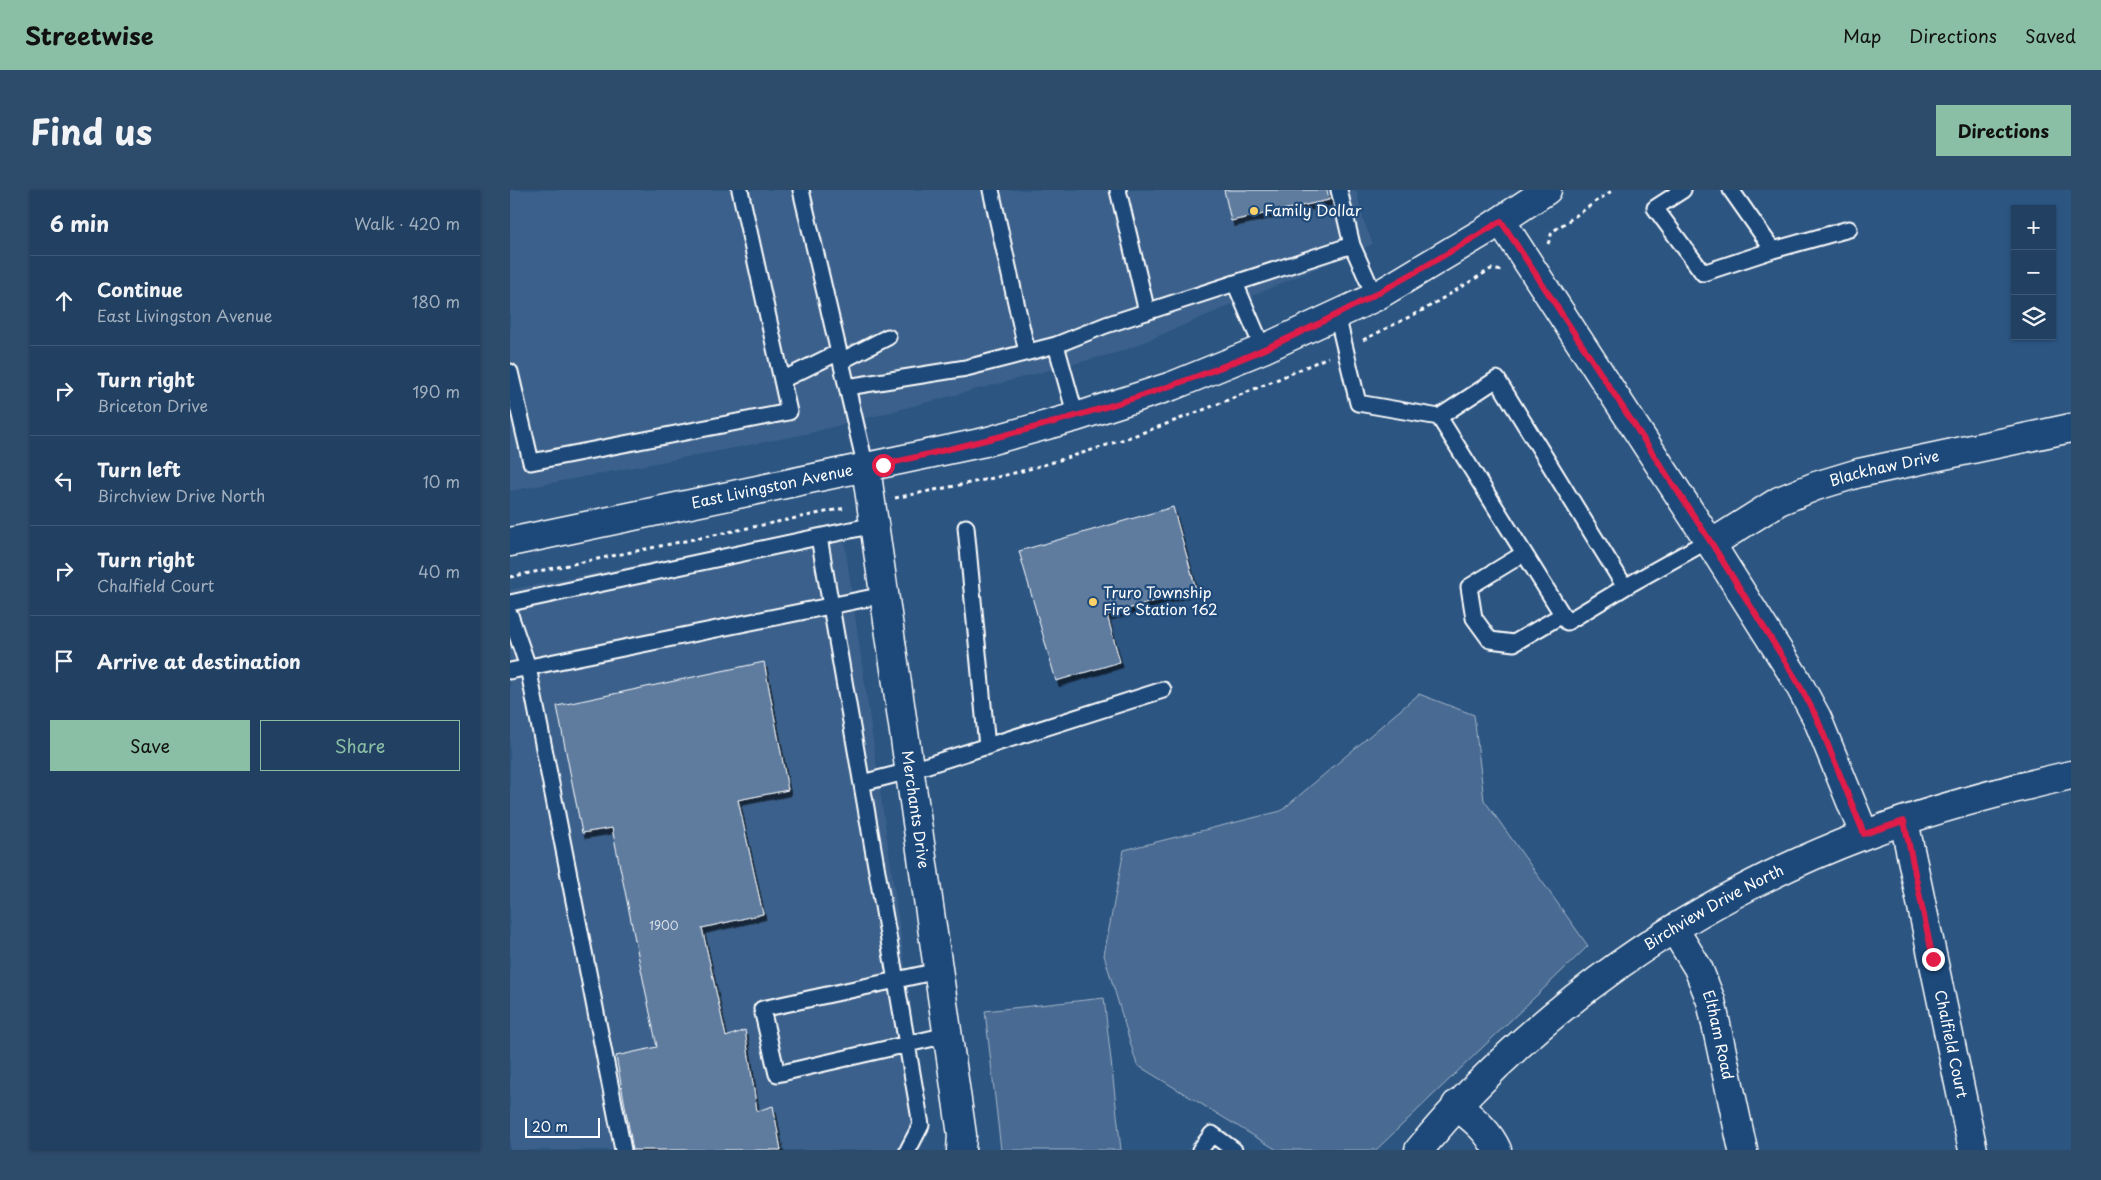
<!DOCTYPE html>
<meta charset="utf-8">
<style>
body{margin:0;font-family:"Playpen Sans",sans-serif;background:#2d4b6b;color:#f1f3f6}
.controls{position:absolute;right:15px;top:15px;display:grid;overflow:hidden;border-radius:0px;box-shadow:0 1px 4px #0004}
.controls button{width:45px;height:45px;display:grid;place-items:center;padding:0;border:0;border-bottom:1px solid #3e5977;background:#214062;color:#f1f3f6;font:25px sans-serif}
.scale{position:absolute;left:15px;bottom:12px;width:75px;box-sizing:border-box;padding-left:5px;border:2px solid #fff;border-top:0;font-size:14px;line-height:18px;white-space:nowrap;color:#fff;-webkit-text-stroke:4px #1f4a7a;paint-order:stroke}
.stop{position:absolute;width:15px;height:15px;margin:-11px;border:4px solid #e11d48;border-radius:50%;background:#fff}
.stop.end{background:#e11d48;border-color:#fff;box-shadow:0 1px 5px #0008}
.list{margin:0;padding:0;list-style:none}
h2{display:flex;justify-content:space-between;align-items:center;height:65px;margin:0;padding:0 20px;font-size:21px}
h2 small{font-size:16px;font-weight:400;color:#a2afbe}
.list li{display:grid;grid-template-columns:32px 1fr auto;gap:15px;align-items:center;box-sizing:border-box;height:90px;padding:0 20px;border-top:1px solid #3e5977}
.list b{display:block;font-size:19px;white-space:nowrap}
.list p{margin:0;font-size:16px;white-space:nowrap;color:#a2afbe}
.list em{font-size:16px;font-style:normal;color:#a2afbe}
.actions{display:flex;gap:10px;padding:15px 20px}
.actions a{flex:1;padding:11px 0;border:1px solid #8abfa5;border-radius:0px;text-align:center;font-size:18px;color:#8abfa5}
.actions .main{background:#8abfa5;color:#111}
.icon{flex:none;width:28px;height:28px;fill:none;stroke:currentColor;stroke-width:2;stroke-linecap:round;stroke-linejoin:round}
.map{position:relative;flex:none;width:1561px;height:960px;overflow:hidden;border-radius:0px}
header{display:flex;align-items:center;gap:30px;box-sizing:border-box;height:70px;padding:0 25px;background:#8abfa5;color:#111}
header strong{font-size:24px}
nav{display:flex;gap:28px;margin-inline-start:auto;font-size:18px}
.intro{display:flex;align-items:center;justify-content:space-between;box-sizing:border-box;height:120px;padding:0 30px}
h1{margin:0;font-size:35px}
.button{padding:12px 22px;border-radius:0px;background:#8abfa5;color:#111;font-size:18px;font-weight:700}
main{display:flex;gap:30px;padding:0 30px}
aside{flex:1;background:#214062;border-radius:0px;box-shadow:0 1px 4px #0004}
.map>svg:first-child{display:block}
.built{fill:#3b618b}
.green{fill:#486b92;stroke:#a4b5c8}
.building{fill:#5e7c9f;stroke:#fff;filter:url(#shadow)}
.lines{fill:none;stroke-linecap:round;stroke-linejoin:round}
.service-casing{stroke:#fff;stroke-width:19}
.minor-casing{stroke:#fff;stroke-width:31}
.secondary-casing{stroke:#fff;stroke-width:31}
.path{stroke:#fff;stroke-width:3;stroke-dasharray:4 4;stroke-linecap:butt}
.service{stroke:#1f4a7a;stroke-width:15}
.minor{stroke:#1f4a7a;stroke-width:28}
.secondary{stroke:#1f4a7a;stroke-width:28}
.route{stroke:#e11d48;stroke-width:6}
.poi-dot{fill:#ffd166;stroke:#1f4a7a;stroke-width:2}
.labels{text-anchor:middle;stroke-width:4.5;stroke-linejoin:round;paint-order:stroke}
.number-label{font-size:12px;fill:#d7dee7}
.poi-label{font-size:15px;fill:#fff;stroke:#1f4a7a;text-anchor:start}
.street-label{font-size:15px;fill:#fff;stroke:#1f4a7a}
</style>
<header>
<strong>Streetwise</strong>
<nav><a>Map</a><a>Directions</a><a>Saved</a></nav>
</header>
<div class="intro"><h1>Find us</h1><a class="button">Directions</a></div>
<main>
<aside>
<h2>6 min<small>Walk · 420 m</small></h2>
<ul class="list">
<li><svg class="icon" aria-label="ahead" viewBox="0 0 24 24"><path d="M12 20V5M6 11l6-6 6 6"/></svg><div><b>Continue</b><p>East Livingston Avenue</p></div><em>180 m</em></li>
<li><svg class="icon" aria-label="right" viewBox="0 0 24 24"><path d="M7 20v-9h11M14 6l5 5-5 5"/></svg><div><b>Turn right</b><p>Briceton Drive</p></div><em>190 m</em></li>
<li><svg class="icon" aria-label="left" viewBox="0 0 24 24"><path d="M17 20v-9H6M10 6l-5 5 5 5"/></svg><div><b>Turn left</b><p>Birchview Drive North</p></div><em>10 m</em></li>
<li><svg class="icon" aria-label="right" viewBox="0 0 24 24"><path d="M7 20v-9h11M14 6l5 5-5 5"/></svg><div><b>Turn right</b><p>Chalfield Court</p></div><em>40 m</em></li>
<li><svg class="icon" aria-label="arrive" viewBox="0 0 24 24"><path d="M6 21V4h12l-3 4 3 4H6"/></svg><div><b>Arrive at destination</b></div></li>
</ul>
<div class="actions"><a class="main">Save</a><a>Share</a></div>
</aside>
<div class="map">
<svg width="1561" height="960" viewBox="0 0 1561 960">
<defs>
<filter id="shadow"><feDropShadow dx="3" dy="5.5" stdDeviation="0" flood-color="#0009"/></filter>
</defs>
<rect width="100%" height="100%" fill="#2c5582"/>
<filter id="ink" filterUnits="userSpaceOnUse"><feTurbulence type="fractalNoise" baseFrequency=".02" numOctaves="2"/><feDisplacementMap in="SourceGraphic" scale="10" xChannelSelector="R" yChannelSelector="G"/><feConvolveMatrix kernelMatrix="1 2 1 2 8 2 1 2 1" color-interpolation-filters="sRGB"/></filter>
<g filter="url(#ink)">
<path class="built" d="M0 0H846L853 29 863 54 613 161 296 244 0 301Z
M332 334 419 943 410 960H0V400Z"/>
<path class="green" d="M909 504 964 525 974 610 1078 756 866 960H767L627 875 594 765 614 660 771 621Z
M594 808 611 960H491L475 821Z"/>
<path class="building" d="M714 0H817L819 10 721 31Z
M663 317 686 399 597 425 610 472 546 491 509 361Z
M254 472 278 600 228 610 253 724 192 738 216 847 235 840 247 921 263 916 271 960H123L106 866 147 857 102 638 72 643 47 516Z"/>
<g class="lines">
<g class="service-casing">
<path id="service" d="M291 0 337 197
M481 0 517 162
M608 0 637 122
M1173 0 1145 18 1193 83 1263 60
M1221 0 1263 60 1339 39
M842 55 865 107
M725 93 753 159
M827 125 848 213 929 227 987 189 1115 397 1199 350
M331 171 378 147
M0 182 21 272 279 222 230 0
M272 190 329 162
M566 227 546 155 596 135 842 55 829 0
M929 227 1057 432 1115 397
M356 278 337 197 456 178 546 155
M456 337 477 557
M309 347 411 935 398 960
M1013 364 959 397 964 428 980 450 1004 453 1052 425
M0 413 364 335
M0 425 18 477 113 960
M0 481 374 405
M352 593 399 581 653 500
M428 781 252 819 267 884 437 845
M690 960 702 944 724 960"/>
</g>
<g class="minor-casing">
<g id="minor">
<path d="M991 31 1201 354 1286 489 1307 528 1354 644"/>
<path id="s1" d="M356 278 452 945 451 960"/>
<path id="s2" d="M1201 354 1269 311 1306 296 1349 283 1561 238"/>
<path id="s3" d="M1394 631 1463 960"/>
<path id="s4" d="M1164 739 1188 778 1201 811 1233 960"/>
<path d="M946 915C963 929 978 940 987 960"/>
<path id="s5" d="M909 960C1026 818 1182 710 1354 645 1421 619 1491 601 1561 585"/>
</g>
</g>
<g class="secondary-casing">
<g id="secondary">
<path id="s6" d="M0 352 475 252 566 227 662 196 753 159 865 107 975 41 1037 0"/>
</g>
</g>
<path class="path" d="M1038 54 1042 42 1103 0
M853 150 915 119 981 79 993 81
M385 308C427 299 470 292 512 281 617 252 718 212 818 167
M0 387 335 318"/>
<use href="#service" class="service"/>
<use href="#minor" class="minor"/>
<use href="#secondary" class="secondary"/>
</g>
</g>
<g class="lines" filter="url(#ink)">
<path class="route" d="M373 275C470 252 566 229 660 196 777 156 886 96 991 31L1202 354 1286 489 1307 528 1354 644 1394 631 1423 769"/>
</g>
<g class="poi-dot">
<circle cx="744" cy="21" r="5"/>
<circle cx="583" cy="412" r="5"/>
</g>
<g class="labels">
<g class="number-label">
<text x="154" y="740">1900</text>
</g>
<g class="poi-label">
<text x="754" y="26">Family Dollar</text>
<text x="593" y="408">Truro Township<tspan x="593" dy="17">Fire Station 162</tspan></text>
</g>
<g class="street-label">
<text dy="5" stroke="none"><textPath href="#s2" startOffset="191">Blackhaw Drive</textPath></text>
<text dy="5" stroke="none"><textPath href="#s6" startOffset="268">East Livingston Avenue</textPath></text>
<text dy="5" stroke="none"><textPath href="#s1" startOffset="345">Merchants Drive</textPath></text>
<text dy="5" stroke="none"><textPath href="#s5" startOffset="384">Birchview Drive North</textPath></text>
<text dy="5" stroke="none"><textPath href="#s4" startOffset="116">Eltham Road</textPath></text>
<text dy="5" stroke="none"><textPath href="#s3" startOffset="228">Chalfield Court</textPath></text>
</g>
</g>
</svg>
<div class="controls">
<button>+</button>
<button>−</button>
<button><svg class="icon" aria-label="layers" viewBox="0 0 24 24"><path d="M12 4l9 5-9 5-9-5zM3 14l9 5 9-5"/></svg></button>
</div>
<div class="scale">20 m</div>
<div class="stop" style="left:373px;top:275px"></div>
<div class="stop end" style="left:1423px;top:769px"></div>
</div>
</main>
